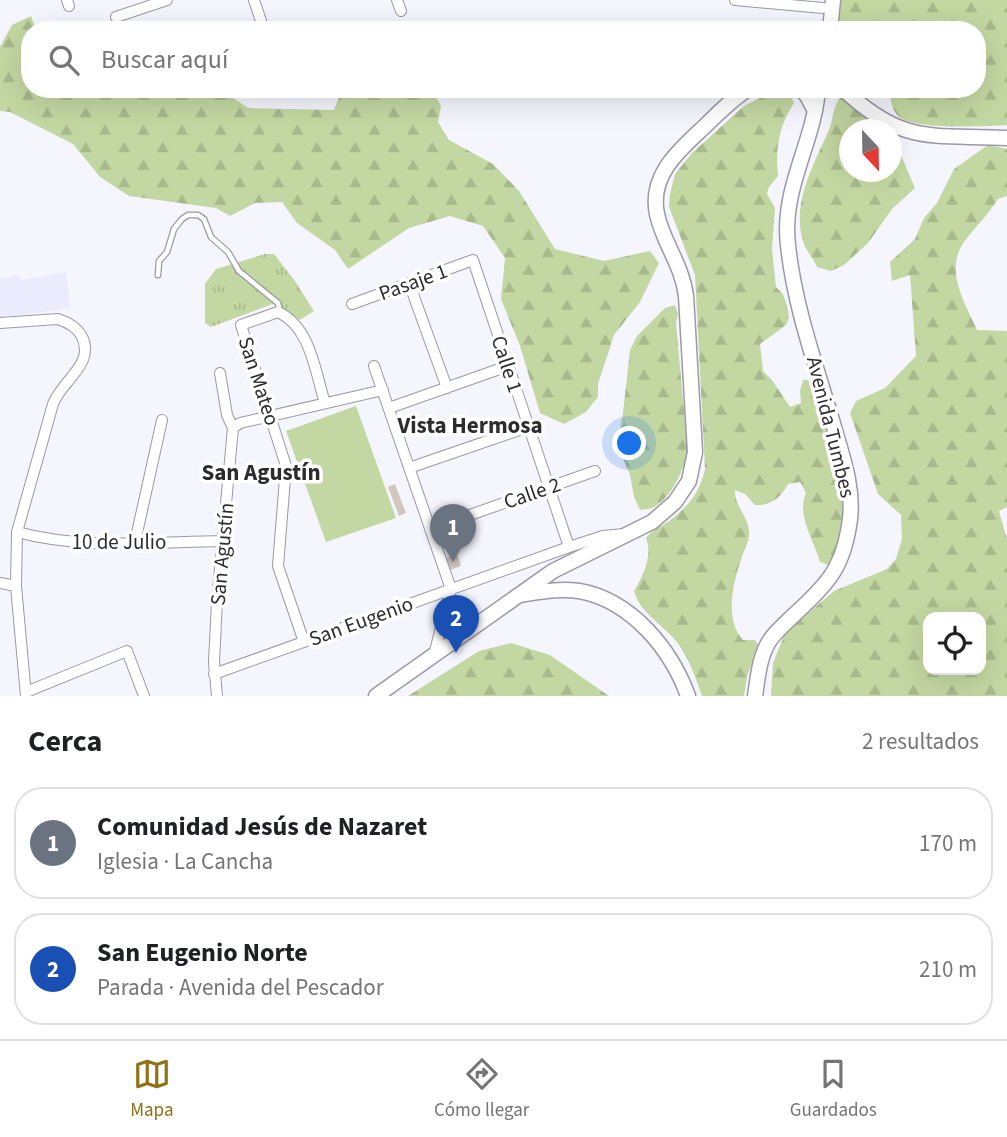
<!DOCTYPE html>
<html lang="es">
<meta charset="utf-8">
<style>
body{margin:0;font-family:"Source Sans 3",sans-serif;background:#f2f2f2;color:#202124}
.controls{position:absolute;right:21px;bottom:21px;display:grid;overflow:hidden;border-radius:14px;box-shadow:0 7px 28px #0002}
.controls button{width:63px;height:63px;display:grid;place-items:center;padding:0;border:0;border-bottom:2px solid #e0e0e0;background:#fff;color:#202124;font:35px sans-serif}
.compass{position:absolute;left:839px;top:119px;width:63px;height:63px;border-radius:50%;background:#fff;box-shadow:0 7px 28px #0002;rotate:158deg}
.you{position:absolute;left:630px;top:444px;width:24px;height:24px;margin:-18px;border:5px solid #fff;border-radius:50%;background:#1a73e8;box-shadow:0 0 0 10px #1a73e833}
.badge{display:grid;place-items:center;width:46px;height:46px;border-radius:50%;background:#8e7216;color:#fff;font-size:23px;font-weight:700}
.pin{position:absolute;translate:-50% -58px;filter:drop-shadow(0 2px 4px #0008)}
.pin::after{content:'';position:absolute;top:37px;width:24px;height:21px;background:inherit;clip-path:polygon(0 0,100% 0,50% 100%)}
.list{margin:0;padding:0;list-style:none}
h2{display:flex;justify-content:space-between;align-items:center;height:91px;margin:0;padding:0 28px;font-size:30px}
h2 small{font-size:23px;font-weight:400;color:#757577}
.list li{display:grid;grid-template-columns:46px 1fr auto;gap:21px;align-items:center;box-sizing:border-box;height:112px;margin:0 14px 14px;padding:0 14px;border:2px solid #e0e0e0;border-radius:28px}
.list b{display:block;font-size:26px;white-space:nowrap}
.list p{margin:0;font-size:23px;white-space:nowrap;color:#757577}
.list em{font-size:23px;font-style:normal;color:#757577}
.icon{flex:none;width:38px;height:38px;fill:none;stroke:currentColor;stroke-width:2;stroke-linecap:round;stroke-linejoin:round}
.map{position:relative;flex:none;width:1007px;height:696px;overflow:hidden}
.search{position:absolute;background:#fff;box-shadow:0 7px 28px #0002;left:21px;right:21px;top:21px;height:77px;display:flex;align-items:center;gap:18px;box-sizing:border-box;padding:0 24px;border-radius:28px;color:#757577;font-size:26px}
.sheet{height:343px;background:#fff}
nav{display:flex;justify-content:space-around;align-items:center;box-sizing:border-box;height:98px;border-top:2px solid #e0e0e0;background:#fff;font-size:19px;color:#757577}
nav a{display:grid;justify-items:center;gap:4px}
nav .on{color:#8e7216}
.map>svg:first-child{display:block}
.built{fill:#ecebfd}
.grass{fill:#c3d7a2}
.forest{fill:url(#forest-firs);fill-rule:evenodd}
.park{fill:url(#park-tufts)}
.building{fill:#d0c8c0}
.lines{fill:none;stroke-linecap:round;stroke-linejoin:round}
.lane-casing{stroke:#9b9aa4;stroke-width:7}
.street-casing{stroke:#9b9aa4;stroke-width:12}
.secondary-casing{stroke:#9b9aa4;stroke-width:17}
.lane{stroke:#fff;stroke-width:4.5}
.street{stroke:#fff;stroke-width:10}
.secondary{stroke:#fff;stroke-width:14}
.labels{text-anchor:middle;stroke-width:7;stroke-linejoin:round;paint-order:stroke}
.street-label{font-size:21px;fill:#2c2c30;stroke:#fff}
.neighbourhood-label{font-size:23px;font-weight:bold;fill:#2c2c30;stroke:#fff}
</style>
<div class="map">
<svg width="1007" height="696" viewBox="0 0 1007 696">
<defs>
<pattern id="forest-firs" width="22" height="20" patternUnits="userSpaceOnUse" patternTransform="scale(1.75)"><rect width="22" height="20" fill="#c3d7a2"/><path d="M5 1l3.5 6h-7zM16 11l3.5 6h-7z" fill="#a8b98c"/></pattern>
<pattern id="park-tufts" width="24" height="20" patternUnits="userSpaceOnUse" patternTransform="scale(1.75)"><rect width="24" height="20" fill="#c3d7a2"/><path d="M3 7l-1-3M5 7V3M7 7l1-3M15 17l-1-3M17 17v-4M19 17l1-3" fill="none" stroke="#a8b98c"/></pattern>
</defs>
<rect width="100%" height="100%" fill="#f5f5fe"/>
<path class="built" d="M66 272 70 308 0 318V279L20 275V280Z"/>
<path class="grass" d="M356 406 396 518 326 542 286 431Z"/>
<path class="forest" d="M838 0H1007V125C985 126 911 131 897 115 892 109 889 97 890 89H977V30H836Z
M31 16 36 30H30V89H150L161 93 162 89H220L248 108 334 110 342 89H396L399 95 431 89 441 106 438 122 449 140 493 164 519 191 555 249 604 261 650 251 659 263 640 302 614 335 598 384V397L586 412 564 424 540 413 520 346 501 299 505 258 483 226 450 216 409 228 348 269 335 250 297 223 282 202 255 203 230 216 216 208 129 196 100 177 73 144 10 112 0 111V47L12 25Z
M777 89 789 92 794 103C779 125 775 150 778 176L769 187 767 194 775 208 772 249 776 287 783 294 787 305 789 317 786 325 760 344 763 371 772 380 790 407 801 403 800 391 803 380H808C819 406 845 481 843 507 842 526 838 550 828 565L820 562C814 541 796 514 806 493L800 482 788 484C781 498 770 506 755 505L745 494 735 490C734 505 748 516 749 531 750 540 745 548 742 557 733 582 724 619 743 640H755L758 644 747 677 744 696H702C695 677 689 657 676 641 663 625 639 612 634 591 643 576 653 556 646 538 653 529 661 527 669 521 688 507 700 492 705 469L695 275 669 207 670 194 675 174 692 153 744 106Z
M842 96 849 103 888 129 850 130V172H892V134L915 188 892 209 868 243 844 265 831 271 817 267C814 259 807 252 804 244 790 205 814 164 829 130 834 118 832 105 842 96Z
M988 145 1007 149V196L998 199C988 215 975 227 964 242 944 270 965 303 977 330L1007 331V507L999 511 1007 539V696H771L773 663 785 633 834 591 887 569 896 559 902 539 901 515 878 494 850 413 856 401 885 388 916 356 910 275 892 281 890 262 915 239 924 218 937 203 954 169ZM928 617H981V670H928Z
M675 305 678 314 676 323 688 454C682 472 673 494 657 505 653 509 646 509 640 510L634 497 630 475 617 444 623 413 630 350 637 336 665 308Z
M511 643 550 655 609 696H408L479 651Z"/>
<path class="park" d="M265 254H274L295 281 314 311 300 320 275 303 211 327 205 323V284L216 269Z"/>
<path class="building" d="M395 484 406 513 399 516 388 487Z
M457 554 461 566 450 570 446 558Z"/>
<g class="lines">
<g class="lane-casing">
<path id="lane" d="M158 275 159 261 167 252 174 229 182 219 188 215H198L204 219 211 237 228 252 239 271 278 303 280 312"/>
</g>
<g class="street-casing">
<path id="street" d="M67 0 69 6
M254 0 264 30
M397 0 401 11
M735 0 823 8
M116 17 167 0
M409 283 447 388
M352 304 473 260 569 547
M0 323 58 319C67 322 76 326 81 335 97 363 62 380 53 404L17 532 16 586 26 696
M374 366 451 589 434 655
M389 408 508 366
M233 428 240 423 383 390
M409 468 528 427
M430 529 595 471
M17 532C83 550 154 542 222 541
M135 542 162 420
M0 583 16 586
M304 642 278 566 286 466 241 325 278 312C311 327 315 372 325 403
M214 674 569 547 603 536 624 534
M26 692 127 651 144 696
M217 696 214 662 217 601 233 428 227 415 220 373"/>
</g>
<g class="secondary-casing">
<path id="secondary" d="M830 30 833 0
M801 89 807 96 815 111
M843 89C904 146 931 134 1007 138
M520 595C540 592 559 588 579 591 631 600 671 649 688 696
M376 696 553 571 652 522 675 502 689 481 695 452 686 296C682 264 663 243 657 214 649 176 678 151 703 128 717 114 731 100 748 89
M755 696C758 677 759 657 770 640 777 630 787 622 796 613 829 583 844 566 850 519 854 485 841 453 832 420 815 363 794 304 788 245 781 189 814 143 818 89"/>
</g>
<use href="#lane" class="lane"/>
<use href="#street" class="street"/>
<use href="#secondary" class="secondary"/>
</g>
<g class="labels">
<g class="street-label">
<text transform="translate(413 282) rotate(-20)" y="7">Pasaje 1</text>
<text transform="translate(507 364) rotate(72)" y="7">Calle 1</text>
<text transform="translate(259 381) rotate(72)" y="7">San Mateo</text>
<text transform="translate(831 427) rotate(76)" y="7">Avenida Tumbes</text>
<text transform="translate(532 493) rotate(-19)" y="7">Calle 2</text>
<text x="119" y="549">10 de Julio</text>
<text transform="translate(222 554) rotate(-85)" y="7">San Agustín</text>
<text transform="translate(361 621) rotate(-20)" y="7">San Eugenio</text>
</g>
<g class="neighbourhood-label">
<text x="470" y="433">Vista Hermosa</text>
<text x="261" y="480">San Agustín</text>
</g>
</g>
</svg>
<div class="controls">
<button><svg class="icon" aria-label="locate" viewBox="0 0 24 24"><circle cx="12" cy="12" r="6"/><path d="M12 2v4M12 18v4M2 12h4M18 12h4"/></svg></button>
</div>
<svg class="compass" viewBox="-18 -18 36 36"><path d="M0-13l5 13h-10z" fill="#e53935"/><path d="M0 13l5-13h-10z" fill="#757577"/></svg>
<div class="you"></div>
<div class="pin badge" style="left:453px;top:562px;background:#6b7280">1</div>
<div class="pin badge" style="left:456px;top:653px;background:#1a4fb4">2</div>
<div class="search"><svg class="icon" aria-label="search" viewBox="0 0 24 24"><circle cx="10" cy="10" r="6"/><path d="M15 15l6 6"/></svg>Buscar aquí</div>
</div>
<section class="sheet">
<h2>Cerca<small>2 resultados</small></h2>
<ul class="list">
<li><span class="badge" style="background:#6b7280">1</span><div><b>Comunidad Jesús de Nazaret</b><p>Iglesia · La Cancha</p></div><em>170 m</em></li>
<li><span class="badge" style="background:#1a4fb4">2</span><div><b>San Eugenio Norte</b><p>Parada · Avenida del Pescador</p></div><em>210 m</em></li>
</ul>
</section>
<nav>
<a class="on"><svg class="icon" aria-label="map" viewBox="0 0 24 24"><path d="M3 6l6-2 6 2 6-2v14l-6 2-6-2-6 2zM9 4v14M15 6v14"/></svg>Mapa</a>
<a><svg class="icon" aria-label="directions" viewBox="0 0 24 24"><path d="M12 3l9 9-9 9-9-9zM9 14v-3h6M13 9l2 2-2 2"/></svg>Cómo llegar</a>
<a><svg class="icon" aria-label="saved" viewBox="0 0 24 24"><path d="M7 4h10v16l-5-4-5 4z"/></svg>Guardados</a>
</nav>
